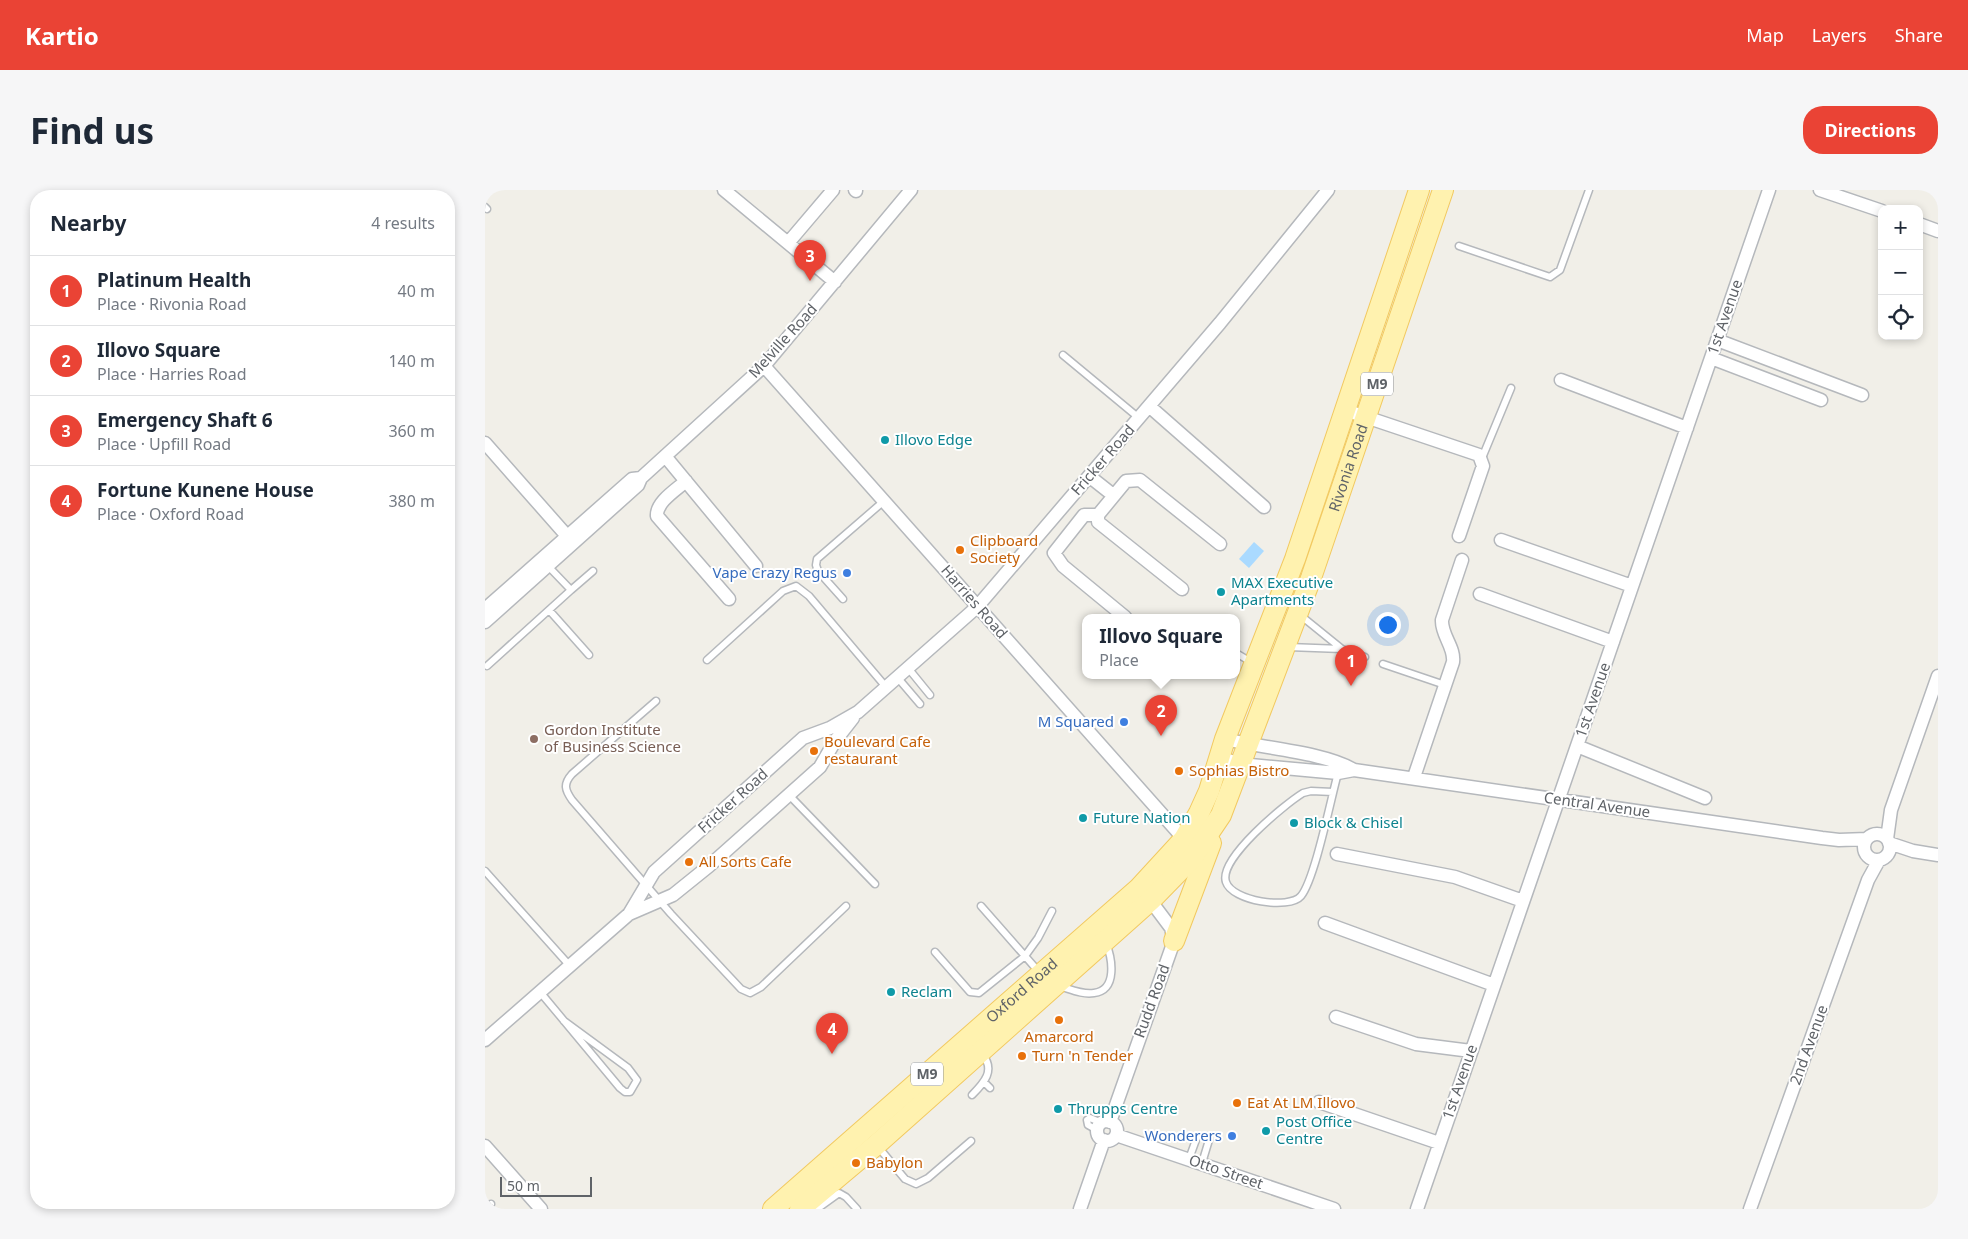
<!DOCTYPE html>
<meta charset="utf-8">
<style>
body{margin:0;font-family:"Noto Sans",sans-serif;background:#f6f6f7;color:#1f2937}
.controls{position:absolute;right:15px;top:15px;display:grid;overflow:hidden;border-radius:10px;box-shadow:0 2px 8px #0003}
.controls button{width:45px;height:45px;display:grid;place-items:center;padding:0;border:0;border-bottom:1px solid #e0e1e3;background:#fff;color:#1f2937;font:25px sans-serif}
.scale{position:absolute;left:15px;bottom:12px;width:92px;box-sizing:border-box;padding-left:5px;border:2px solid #5f6368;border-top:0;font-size:14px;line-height:18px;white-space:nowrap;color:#5f6368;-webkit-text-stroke:4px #fff;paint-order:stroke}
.you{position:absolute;left:902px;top:434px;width:18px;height:18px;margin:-12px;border:4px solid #fff;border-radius:50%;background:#1a73e8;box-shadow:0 0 0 8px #1a73e833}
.badge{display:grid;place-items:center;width:32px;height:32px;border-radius:50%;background:#ea4335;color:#fff;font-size:16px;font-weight:700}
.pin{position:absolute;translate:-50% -41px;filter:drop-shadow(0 1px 2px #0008)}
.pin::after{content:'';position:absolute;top:26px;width:18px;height:15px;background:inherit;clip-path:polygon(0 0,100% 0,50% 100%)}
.popup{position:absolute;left:597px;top:424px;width:158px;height:65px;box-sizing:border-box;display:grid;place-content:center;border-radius:10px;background:#fff;filter:drop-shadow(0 1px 4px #0005);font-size:16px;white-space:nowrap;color:#747a83}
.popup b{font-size:19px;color:#1f2937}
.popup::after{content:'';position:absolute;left:50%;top:100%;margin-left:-10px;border:10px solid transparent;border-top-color:#fff}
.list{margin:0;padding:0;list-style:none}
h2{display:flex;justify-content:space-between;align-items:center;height:65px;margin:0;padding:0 20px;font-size:21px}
h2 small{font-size:16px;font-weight:400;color:#747a83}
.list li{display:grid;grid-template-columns:32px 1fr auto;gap:15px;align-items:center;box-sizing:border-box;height:70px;padding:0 20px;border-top:1px solid #e0e1e3}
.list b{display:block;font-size:19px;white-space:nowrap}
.list p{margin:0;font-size:16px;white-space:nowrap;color:#747a83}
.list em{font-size:16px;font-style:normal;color:#747a83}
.icon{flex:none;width:28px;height:28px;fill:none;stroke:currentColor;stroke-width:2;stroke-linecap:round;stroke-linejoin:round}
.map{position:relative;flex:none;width:1453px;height:1019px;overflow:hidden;border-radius:20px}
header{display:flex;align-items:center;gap:30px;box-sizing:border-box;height:70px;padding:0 25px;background:#ea4335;color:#fff}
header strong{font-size:24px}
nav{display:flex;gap:28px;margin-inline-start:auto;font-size:18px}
.intro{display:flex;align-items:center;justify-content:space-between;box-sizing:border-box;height:120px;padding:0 30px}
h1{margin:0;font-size:35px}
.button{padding:12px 22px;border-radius:20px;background:#ea4335;color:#fff;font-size:18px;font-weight:700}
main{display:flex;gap:30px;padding:0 30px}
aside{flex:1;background:#fff;border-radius:20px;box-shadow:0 2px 8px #0003}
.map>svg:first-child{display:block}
.water{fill:#aadaff}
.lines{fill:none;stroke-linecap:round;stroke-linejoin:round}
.lane-casing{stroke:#b5b8bc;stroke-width:9}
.street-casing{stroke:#b5b8bc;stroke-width:15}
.primary-casing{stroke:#f2c960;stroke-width:22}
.lane{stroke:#fff;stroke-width:6}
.street{stroke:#fff;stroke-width:12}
.primary{stroke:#fff2af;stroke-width:20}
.culture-dot{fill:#0f9aa8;stroke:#fff;stroke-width:2}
.food-dot{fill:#e8710a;stroke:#fff;stroke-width:2}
.shop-dot{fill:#3f7fe0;stroke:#fff;stroke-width:2}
.education-dot{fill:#8d6e63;stroke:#fff;stroke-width:2}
.labels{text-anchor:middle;stroke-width:4;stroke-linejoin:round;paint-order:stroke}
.shield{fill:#fff;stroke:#8f9295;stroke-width:1}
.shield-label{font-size:14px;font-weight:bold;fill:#5f6368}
.street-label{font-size:15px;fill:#5f6368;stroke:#fff}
.culture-label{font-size:15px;fill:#0d838f;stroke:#fff;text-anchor:start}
.food-label{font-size:15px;fill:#c56008;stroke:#fff;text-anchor:start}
.shop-label{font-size:15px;fill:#366cbe;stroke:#fff;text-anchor:end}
.education-label{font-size:15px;fill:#785e54;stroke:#fff;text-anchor:start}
</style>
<header>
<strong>Kartio</strong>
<nav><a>Map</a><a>Layers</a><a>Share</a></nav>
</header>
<div class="intro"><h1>Find us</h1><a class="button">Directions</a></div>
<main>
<aside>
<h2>Nearby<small>4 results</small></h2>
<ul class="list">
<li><span class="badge">1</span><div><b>Platinum Health</b><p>Place · Rivonia Road</p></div><em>40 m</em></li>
<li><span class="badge">2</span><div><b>Illovo Square</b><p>Place · Harries Road</p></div><em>140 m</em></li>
<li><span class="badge">3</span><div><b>Emergency Shaft 6</b><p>Place · Upfill Road</p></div><em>360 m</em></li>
<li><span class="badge">4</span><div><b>Fortune Kunene House</b><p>Place · Oxford Road</p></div><em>380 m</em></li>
</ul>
</aside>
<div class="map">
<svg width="1453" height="1019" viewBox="0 0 1453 1019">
<rect width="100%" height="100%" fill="#f1efe8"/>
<path class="water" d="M769 352 779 361 764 378 754 369Z"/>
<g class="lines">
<g class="lane-casing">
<path id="lane" d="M0 17 2 19
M974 56 1065 87 1075 80 1104 0
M578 165 654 228
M997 268 1026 198
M86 400 108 381
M358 409 333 381 331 375 332 369 399 311
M64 420 104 465
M815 425 857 459
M803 457 857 459 880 467
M751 463 766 472
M222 470 298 401 311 396 324 406 401 497
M898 474 960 495
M2 476 86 400 62 375
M423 478 445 505
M412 487 435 514
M171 511 87 584C78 594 80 600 87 610L186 724 256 799 265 803 276 797 361 716
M848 602 826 601 818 603C800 614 733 669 741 692 747 711 804 720 816 706 830 689 846 608 853 583
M304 605 390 694
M0 681 85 776
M496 716 554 782
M450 762 485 802 494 803 540 766 553 748 567 721
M574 796C585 799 597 805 609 803 633 800 627 768 621 753
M55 802 135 898 140 902H145L152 890 143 878 79 831
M499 892 505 898
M487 905C499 893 511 880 497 864
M612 940 603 935 602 930 605 928 617 933
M394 958 420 989 431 994 443 988 486 951
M704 969 712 947
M717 973 724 950
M0 1019 6 1014
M332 1019 354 1003 361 1007 372 1019"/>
</g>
<g class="street-casing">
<path id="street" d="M239 0 350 92
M370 0 371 1
M1335 0 1397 21
M1434 34 1453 41
M303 53 348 0
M1232 150 1377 205
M1226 168 1336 210
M279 176 699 649
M1076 190 1202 238
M664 216 779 317
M860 220 994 265 998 276 974 346
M0 253 82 346
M180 266 271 376
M604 286 628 305
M201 291C191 300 171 312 172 326L244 409
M613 325H599L569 363 578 376 640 427
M1016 350 1147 396
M697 399 613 332V325L641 291 655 290 735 354
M995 404 1128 452
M0 419 147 289 156 288
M0 432 153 295 156 288 279 176 426 0
M740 549C776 558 839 562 869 580L1337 648 1354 650 1382 649
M1092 556 1220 608
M734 567 755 574 853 583 869 580
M929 587 968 472C970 457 956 445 957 430L977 370
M1379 657a13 13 0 1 1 26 0a13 13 0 1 1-26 0Z
M1402 649 1406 620 1453 486
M1404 653 1428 661 1453 665
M852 664 970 687 1038 711
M144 724 188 705 224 676 335 577 350 551 368 528
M840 733 1009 795
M851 827 931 854 986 861
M0 850 144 724 169 682 318 548 345 538 373 522 492 417 735 133 843 0
M834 912 954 953
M612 941a10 10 0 1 1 20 0a10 10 0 1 1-20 0Z
M625 932 689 751 686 738 662 706
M631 945 849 1019
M0 956 56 1019
M595 1019 619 950
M932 1019 1284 0
M1265 1019 1383 690 1394 670"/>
</g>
<g class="primary-casing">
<g id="primary">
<path d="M689 751 726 653"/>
<path id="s1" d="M288 1019 654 698 699 649 714 623 724 601 740 549 810 369 934 0"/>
<path id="s2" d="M315 1019 391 955 666 710 707 668 736 625 826 388 958 0"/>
</g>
</g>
<use href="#lane" class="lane"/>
<use href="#street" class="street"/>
<use href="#primary" class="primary"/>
</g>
<g class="culture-dot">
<circle cx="400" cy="250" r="5"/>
<circle cx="736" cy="402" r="5"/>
<circle cx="598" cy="628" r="5"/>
<circle cx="809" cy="633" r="5"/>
<circle cx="406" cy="802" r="5"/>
<circle cx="573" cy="919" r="5"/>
<circle cx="781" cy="941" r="5"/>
</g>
<g class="food-dot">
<circle cx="475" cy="360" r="5"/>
<circle cx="329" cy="561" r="5"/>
<circle cx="694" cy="581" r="5"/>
<circle cx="204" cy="672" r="5"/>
<circle cx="574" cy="830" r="5"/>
<circle cx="537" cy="866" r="5"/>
<circle cx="752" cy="913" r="5"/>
<circle cx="371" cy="973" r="5"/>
</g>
<g class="shop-dot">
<circle cx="362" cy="383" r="5"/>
<circle cx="639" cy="532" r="5"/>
<circle cx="747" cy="946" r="5"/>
</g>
<circle class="education-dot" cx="49" cy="549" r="5"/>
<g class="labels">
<g class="shield">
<rect x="876" y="182.5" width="32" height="23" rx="4"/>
<rect x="426" y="872.5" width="32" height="23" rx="4"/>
</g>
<g class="shield-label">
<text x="892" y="199">M9</text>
<text x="442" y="889">M9</text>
</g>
<g class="street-label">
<text transform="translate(1240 127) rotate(-71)" y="5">1st Avenue</text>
<text transform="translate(298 151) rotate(-48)" y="5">Melville Road</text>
<text transform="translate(618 270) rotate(-49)" y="5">Fricker Road</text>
<text dy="5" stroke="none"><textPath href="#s2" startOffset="948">Rivonia Road</textPath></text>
<text transform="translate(489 412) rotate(49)" y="5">Harries Road</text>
<text transform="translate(1108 510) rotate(-71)" y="5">1st Avenue</text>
<text transform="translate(248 611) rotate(-42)" y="5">Fricker Road</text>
<text transform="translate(1112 615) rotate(8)" y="5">Central Avenue</text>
<text dy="5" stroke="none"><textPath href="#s1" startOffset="331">Oxford Road</textPath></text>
<text transform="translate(667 811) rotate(-70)" y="5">Rudd Road</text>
<text transform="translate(1324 855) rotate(-70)" y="5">2nd Avenue</text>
<text transform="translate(975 892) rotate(-71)" y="5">1st Avenue</text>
<text transform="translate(741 982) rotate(19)" y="5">Otto Street</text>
</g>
<g class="culture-label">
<text x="410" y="255">Illovo Edge</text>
<text x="746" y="398">MAX Executive<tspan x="746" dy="17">Apartments</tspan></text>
<text x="608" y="633">Future Nation</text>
<text x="819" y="638">Block &amp; Chisel</text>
<text x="416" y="807">Reclam</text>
<text x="583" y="924">Thrupps Centre</text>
<text x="791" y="937">Post Office<tspan x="791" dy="17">Centre</tspan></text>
</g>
<g class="food-label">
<text x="485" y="356">Clipboard<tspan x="485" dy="17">Society</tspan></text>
<text x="339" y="557">Boulevard Cafe<tspan x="339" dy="17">restaurant</tspan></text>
<text x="704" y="586">Sophias Bistro</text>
<text x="214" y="677">All Sorts Cafe</text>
<text x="574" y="852" text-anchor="middle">Amarcord</text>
<text x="547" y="871">Turn 'n Tender</text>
<text x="762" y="918">Eat At LM Illovo</text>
<text x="381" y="978">Babylon</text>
</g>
<g class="shop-label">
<text x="352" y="388">Vape Crazy Regus</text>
<text x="629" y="537">M Squared</text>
<text x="737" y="951">Wonderers</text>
</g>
<g class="education-label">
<text x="59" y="545">Gordon Institute<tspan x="59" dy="17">of Business Science</tspan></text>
</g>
</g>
</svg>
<div class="controls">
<button>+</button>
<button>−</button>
<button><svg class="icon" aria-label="locate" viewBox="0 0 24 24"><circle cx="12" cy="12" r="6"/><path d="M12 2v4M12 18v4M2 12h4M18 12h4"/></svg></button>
</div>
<div class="scale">50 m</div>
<div class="you"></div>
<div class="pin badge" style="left:866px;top:496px">1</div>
<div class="pin badge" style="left:676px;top:546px">2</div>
<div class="popup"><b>Illovo Square</b>Place</div>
<div class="pin badge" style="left:325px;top:91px">3</div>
<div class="pin badge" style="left:347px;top:864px">4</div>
</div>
</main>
